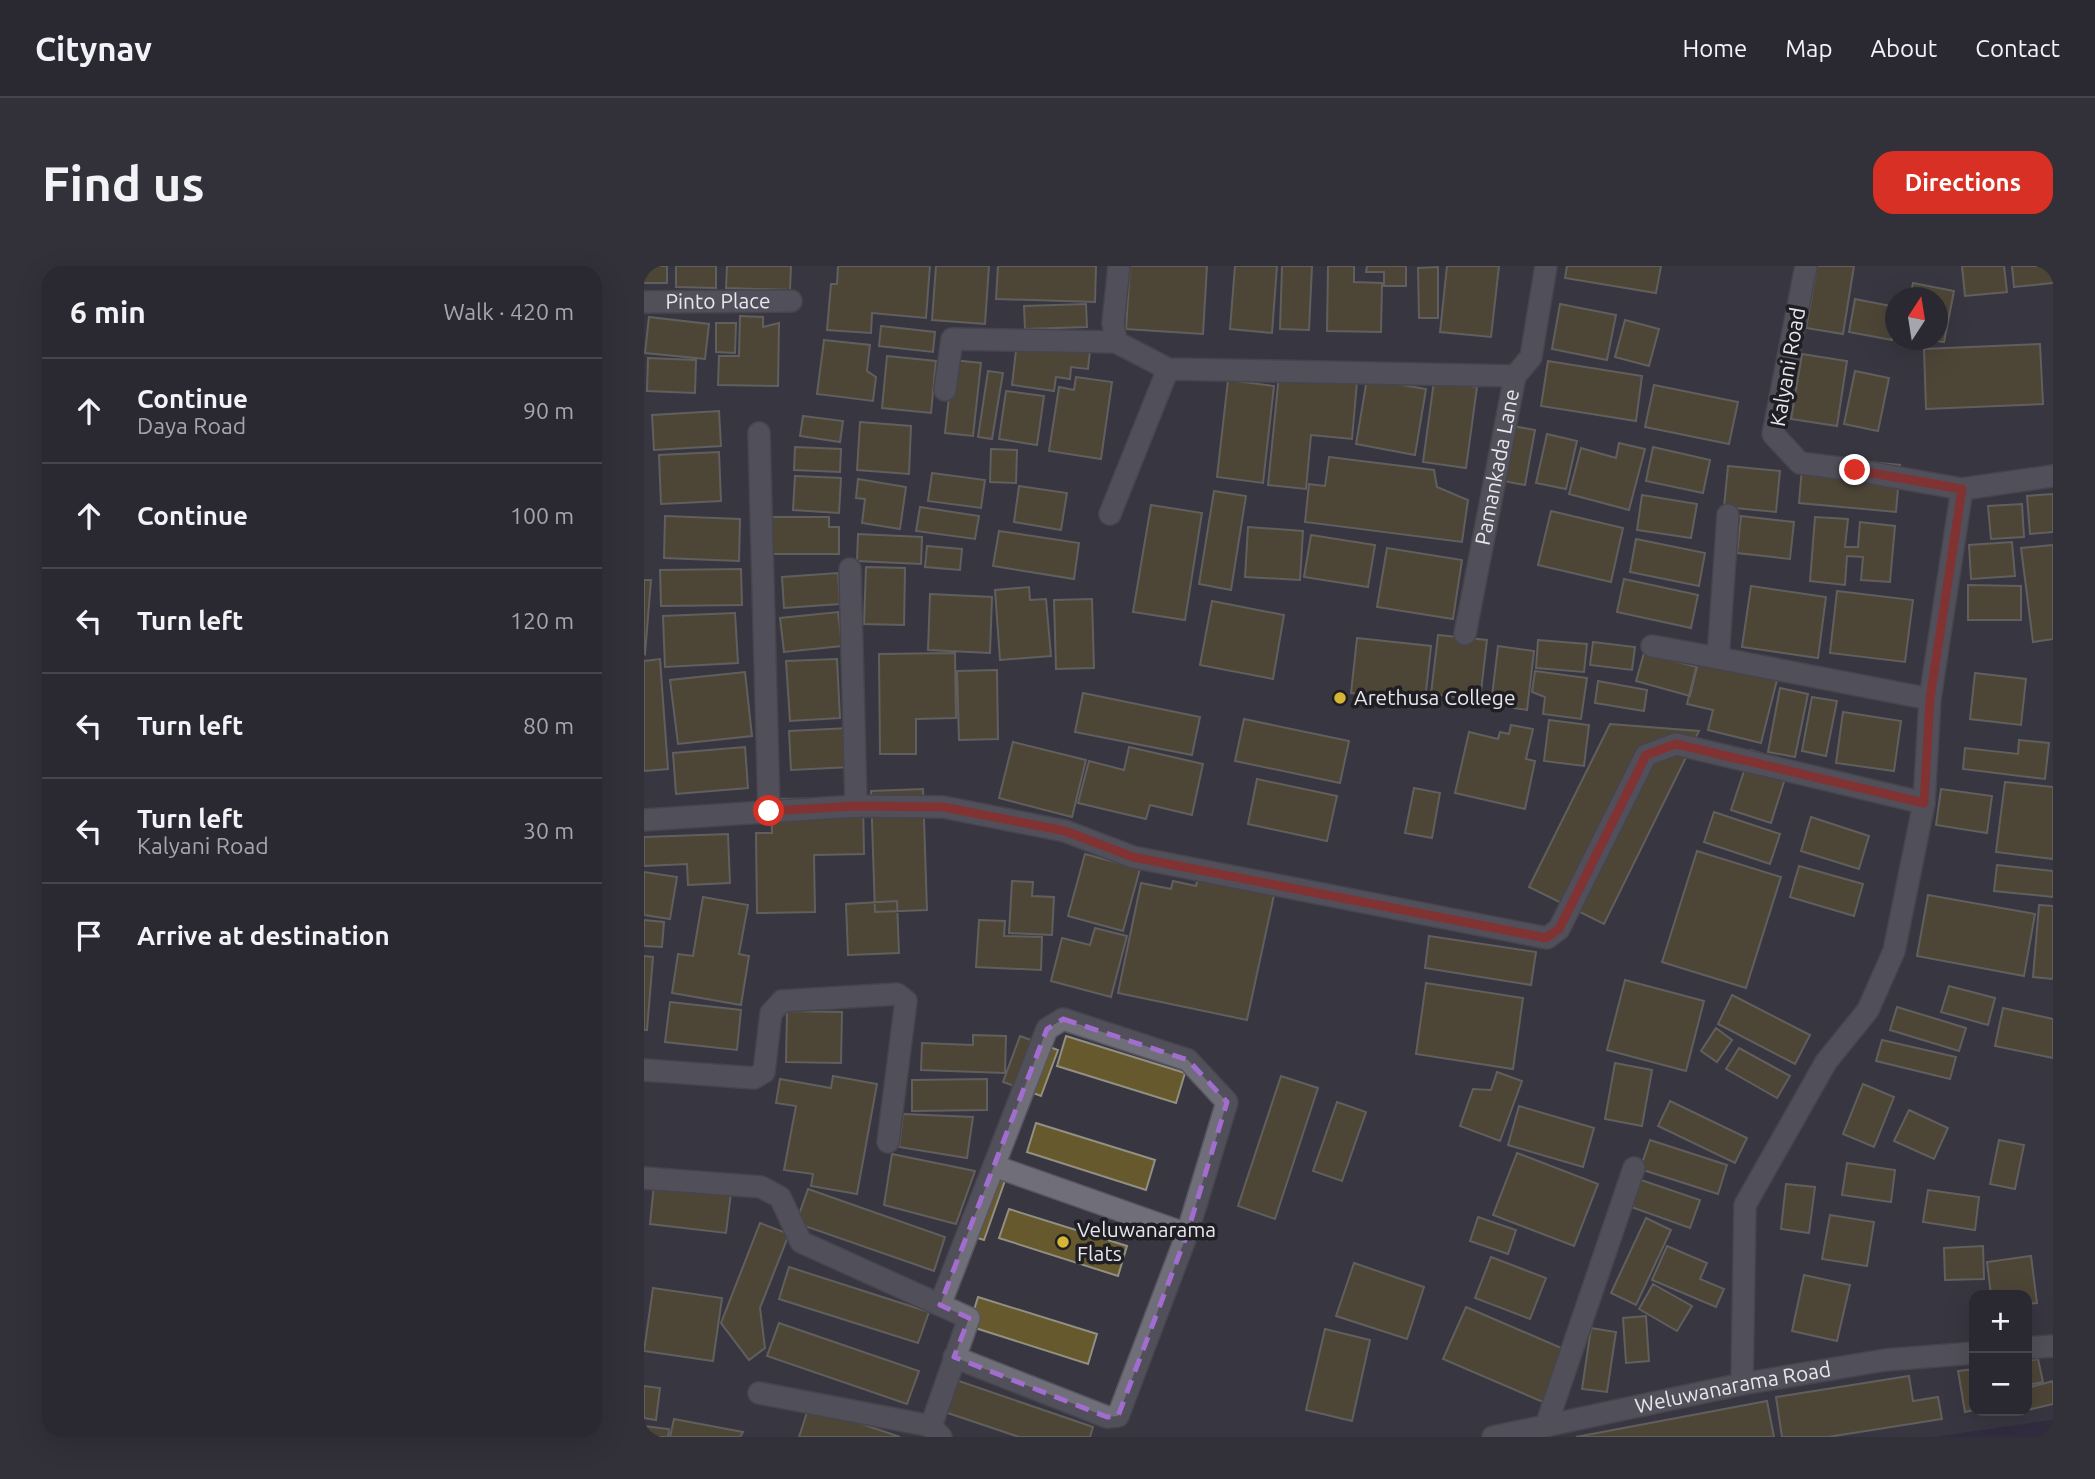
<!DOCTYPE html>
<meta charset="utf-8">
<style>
body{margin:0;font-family:Ubuntu,sans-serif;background:#323038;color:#f1f3f6}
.controls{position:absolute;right:21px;bottom:21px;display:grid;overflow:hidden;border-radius:14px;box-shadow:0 7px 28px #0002}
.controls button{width:63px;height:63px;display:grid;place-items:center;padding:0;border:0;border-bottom:2px solid #46444c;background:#2a2830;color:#f1f3f6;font:35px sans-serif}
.compass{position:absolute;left:1241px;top:21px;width:63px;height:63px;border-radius:50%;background:#2a2830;box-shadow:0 7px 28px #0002;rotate:12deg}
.stop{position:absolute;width:21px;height:21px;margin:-16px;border:5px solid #d93025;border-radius:50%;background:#fff}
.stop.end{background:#d93025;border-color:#fff;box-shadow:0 2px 7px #0008}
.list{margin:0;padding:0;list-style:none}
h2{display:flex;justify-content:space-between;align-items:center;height:91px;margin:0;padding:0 28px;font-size:30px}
h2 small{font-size:23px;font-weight:400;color:#a5a6ab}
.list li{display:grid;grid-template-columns:46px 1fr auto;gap:21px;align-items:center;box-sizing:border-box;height:105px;padding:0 28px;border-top:2px solid #46444c}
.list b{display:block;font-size:26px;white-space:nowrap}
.list p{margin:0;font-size:23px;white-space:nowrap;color:#a5a6ab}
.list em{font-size:23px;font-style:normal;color:#a5a6ab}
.icon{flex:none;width:38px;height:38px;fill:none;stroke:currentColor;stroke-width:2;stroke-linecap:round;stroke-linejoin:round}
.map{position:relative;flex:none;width:1409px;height:1171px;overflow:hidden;border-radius:21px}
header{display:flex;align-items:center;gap:42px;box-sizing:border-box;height:98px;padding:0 35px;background:#2a2830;border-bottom:2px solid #46444c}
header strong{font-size:33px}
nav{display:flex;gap:38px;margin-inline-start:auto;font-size:24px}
.intro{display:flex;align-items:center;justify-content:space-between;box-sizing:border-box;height:168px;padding:0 42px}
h1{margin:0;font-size:49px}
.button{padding:18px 32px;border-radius:21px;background:#d93025;color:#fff;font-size:24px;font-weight:700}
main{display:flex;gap:42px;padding:0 42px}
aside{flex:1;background:#2a2830;border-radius:21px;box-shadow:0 7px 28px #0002}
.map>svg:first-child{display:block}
.water{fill:#291f42}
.building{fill:#66592d;stroke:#928f83;stroke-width:2}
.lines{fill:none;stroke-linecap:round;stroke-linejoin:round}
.street-casing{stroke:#57555e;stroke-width:24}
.street{stroke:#706e79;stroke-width:21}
.route{stroke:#d93025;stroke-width:9}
.marked{fill:none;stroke:#a16dcf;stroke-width:5;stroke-dasharray:14 9;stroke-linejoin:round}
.poi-dot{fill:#d6b534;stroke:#1f1e23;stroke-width:2.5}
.labels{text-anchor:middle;stroke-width:7;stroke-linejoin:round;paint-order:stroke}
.street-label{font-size:21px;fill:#e7e6ed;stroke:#1f1e23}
.poi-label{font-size:21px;fill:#e7e6ed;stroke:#1f1e23;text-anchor:start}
</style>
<header>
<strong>Citynav</strong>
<nav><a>Home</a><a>Map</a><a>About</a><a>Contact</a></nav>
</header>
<div class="intro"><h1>Find us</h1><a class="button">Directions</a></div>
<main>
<aside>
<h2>6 min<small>Walk · 420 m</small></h2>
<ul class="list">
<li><svg class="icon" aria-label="ahead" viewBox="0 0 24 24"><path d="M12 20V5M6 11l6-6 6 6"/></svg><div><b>Continue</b><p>Daya Road</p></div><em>90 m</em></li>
<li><svg class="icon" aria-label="ahead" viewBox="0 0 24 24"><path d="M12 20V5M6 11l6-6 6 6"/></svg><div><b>Continue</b></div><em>100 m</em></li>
<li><svg class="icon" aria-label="left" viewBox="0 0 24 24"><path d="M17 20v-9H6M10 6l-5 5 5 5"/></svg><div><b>Turn left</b></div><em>120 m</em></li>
<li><svg class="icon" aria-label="left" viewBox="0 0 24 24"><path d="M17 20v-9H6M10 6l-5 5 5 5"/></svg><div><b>Turn left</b></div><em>80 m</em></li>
<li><svg class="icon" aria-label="left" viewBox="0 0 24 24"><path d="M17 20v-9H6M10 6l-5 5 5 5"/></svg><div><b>Turn left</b><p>Kalyani Road</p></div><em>30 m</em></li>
<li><svg class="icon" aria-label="arrive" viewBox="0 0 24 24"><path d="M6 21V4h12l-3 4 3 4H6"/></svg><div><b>Arrive at destination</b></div></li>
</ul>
</aside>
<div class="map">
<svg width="1409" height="1171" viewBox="0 0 1409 1171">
<rect width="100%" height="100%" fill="#383640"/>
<path class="water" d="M1409 1154V1171H1290L1407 1154Z"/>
<path class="building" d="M0 0H23V17H0Z
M32 0H72V22L32 21Z
M83 0H147L146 24 82 22Z
M194 0H286L282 52 228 47 227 67 183 64 187 18H193Z
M292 0H345L341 58 288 54Z
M354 0H452L451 36 352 33Z
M486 0H563L559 68 482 63Z
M591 0H633L628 67 586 63Z
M638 0H668L665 64 636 63Z
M684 0H710V16L738 17 737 66 683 65Z
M723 0H762V20H740V6H722Z
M803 0H855L847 71 796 66Z
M923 0H1017L1012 27 921 12Z
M1173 0H1210L1199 68 1162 62Z
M1318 0H1360L1363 26 1321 30Z
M1368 0H1409V17L1370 21Z
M794 1V52H775L774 2Z
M1269 17 1310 25 1300 76 1289 74H1294V32H1266Z
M1211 33 1252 41 1248 74 1205 66Z
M442 38 443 61 381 63 380 40Z
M916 38 972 49 963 94 908 83Z
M96 50 119 51V61L135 57 134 120 74 119 75 90H95Z
M5 51 65 58 61 93 1 87Z
M981 54 1015 63 1005 100 971 91Z
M72 57H92L91 87 72 86Z
M237 60 291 66 289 86 235 80Z
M180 74 226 79 223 105 232 111 229 135 173 128Z
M373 76 446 85 444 103 427 101 426 113 412 111 410 125 368 119Z
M1396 78 1399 138 1282 143 1280 83Z
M1158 88 1203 95 1193 160 1147 153Z
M243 90 292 95 287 147 238 142Z
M4 92 52 94 51 127 3 125Z
M309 94 337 97 329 170 301 167Z
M904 95 998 110 992 155 897 140Z
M344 105 359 107 348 173 334 171Z
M1211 105 1245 112 1234 165 1200 158Z
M635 109 713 116 708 173 667 169 662 223 624 219Z
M432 111 468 116 457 193 405 185 415 121 430 124Z
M723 113 782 123 771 189 712 178Z
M584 114 630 120 619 217 573 211Z
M790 115 833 121 822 202 779 196Z
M1010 119 1094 136 1085 178 1001 161Z
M362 125 400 130 393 179 355 173Z
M75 145 77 180 10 184 8 149Z
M159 150 199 155 196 176 156 170Z
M216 156 267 160 265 208 213 204Z
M869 160 891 164 881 219 859 215Z
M903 168 933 175 922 223 892 217Z
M975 177 1001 183 985 244 925 228 937 182 972 192Z
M151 181 197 183 196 206 150 204Z
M1009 181 1066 194 1059 227 1002 215Z
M347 183 373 184 372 217 346 216Z
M75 186 77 235 17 238 15 189Z
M1159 190 1256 199 1252 246 1155 237Z
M685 191 790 204 793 221 824 234 818 276 661 256 665 218 681 220Z
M1084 200 1136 205 1132 246 1080 241Z
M288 207 341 214 337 242 284 235Z
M151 210 197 212 195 247 149 244Z
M214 213 262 221 256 263 218 257 221 233 212 232Z
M375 220 423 227 417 264 370 256Z
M570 225 602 230 587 324 555 318Z
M1409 228V266L1386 268 1383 230Z
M998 229 1053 238 1047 272 993 264Z
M1378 238 1380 271 1347 273 1344 240Z
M507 239 558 247 541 354 489 346Z
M276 241 335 250 331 273 272 265Z
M907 245 979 262 967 316 894 299Z
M21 250 96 253 95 295 20 292Z
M1097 250 1150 256 1146 293 1093 287Z
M127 251H185V261H195V288H127Z
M1171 251 1204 253 1201 281H1214L1216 256 1251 260 1246 316 1217 314 1219 291 1203 290 1201 319 1166 315Z
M604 261 659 265 656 314 601 311Z
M355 265 435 277 430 313 349 300Z
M214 268 278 271 277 298 213 295Z
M667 269 731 279 724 321 660 311Z
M992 273 1061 287 1055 320 986 306Z
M1368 276 1371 310 1327 313 1325 279Z
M1409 279V373L1389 376 1377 282Z
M283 280 318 283 316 304 281 301Z
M743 282 818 294 809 353 733 341Z
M222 301 261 302 260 359 220 358Z
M97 303 98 339 17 340 16 304Z
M194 307 196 338 140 342 138 311Z
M980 313 1054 329 1047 362 973 346Z
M0 314H7L1 388 0 387Z
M1324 319 1377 320V354H1324Z
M1107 320 1182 331 1174 392 1098 381Z
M385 321 386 334 402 333 407 390 356 394 351 324Z
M1193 325 1269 334 1261 396 1186 387Z
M286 328 348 331 346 387 284 384Z
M448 333 450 402 412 403 410 334Z
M568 335 640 349 629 413 556 399Z
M194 346 198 380 140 386 136 352Z
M91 347 94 397 21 401 19 350Z
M794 369 843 374 836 434 787 428Z
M713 372 787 380 781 435 707 427Z
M894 374 943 378 940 406 892 402Z
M949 376 991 381 988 404 946 399Z
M854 380 890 385 883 444 847 439Z
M311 387 312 452 272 453V488H236L235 388Z
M1000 387 1053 401 1046 430 992 415Z
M16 393 24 503 0 505V395Z
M193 393 196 452 146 455 142 395Z
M1054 394 1133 414 1117 477 1064 464 1069 444 1043 438Z
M353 404 354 473 315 474 313 405Z
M891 405 943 412 937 453 899 448 901 431 888 426Z
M101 406 108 470 34 478 26 414Z
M1331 407 1382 413 1377 459 1326 453Z
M954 415 1003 424 1000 445 951 437Z
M1136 422 1164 428 1151 491 1124 486Z
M439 427 556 451 548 489 431 466Z
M1168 431 1193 435 1182 490 1158 485Z
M1199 446 1257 455 1250 505 1192 497Z
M600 453 705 475 696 517 591 495Z
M905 454 945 459 940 500 900 495Z
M966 458 1055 465 960 658 885 621Z
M867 459 889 463 882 493 891 495 881 543 811 527 825 466 854 473 856 466 865 468Z
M205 462 207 501 147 504 145 465Z
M1375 474 1405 477 1401 513 1319 503 1321 482 1374 488Z
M369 476 442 494 428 551 355 532Z
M101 481 104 522 32 528 29 487Z
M485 481 559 498 548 549 506 539 502 553 434 537 445 495 480 504Z
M1107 484 1146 497 1127 557 1087 544Z
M613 513 693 530 683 575 604 558Z
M1361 516 1409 521V593L1352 586Z
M770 522 796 527 788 572 761 567Z
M279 523 283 644 231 646 227 525Z
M1297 523 1348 530 1343 567 1292 559Z
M219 532 220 588 170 589 171 646 113 647 112 567H128L127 533Z
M1070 546 1136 568 1126 598 1060 576Z
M1167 551 1225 570 1215 603 1157 585Z
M84 568 86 617 44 619 43 598 0 600V571Z
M1053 585 1137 611 1102 722 1018 696Z
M441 588 496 603 479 665 424 650Z
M1353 599 1409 605V631L1350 625Z
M1155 600 1219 618 1210 650 1146 631Z
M0 606 33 611 26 653 0 649Z
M554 612 630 629 603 754 474 727 497 617 527 623 529 615 552 620Z
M368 615 389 616 388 630 410 631 408 669 365 667Z
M1284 629 1391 648 1380 710 1273 690Z
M59 631 104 639 95 688 105 690 97 739 28 727 34 688 49 690Z
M253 635 255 687 204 689 202 638Z
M1395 639 1409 640V713L1389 711Z
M0 654 20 656 18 681 0 680Z
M335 654 361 655 360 670 398 671 397 704 332 701Z
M451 662 483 670 467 731 407 715 418 672 446 679Z
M785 670 892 686 887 719 781 702Z
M0 690 9 691 3 764H0Z
M981 714 1060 735 1042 805 963 784Z
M782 717 879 732 869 803 772 788Z
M1305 720 1351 732 1344 759 1297 746Z
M1088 729 1166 769 1151 798 1074 758Z
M26 736 97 744 93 784 21 776Z
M1253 741 1322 762 1315 785 1246 764Z
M1359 742 1409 753V792L1351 780Z
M143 745 198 746 197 797 142 796Z
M1072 762 1088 774 1073 796 1057 785Z
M329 769 362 770 361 807 277 804 278 777 329 779Z
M376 770 414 784 397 830 359 816Z
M422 770 541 807 532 837 413 800Z
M1238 774 1312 791 1306 813 1232 795Z
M1095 782 1146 810 1133 832 1082 803Z
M971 797 1008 804 998 860 961 853Z
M853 806 878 815 856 875 816 860 829 823 847 824Z
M189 810 233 818 213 928 167 920 169 908 140 904 152 840 132 837 136 813 187 822Z
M637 810 674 822 631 953 594 940Z
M343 813V844L268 845V814Z
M1219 818 1250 831 1230 881 1199 868Z
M1026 835 1103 872 1091 897 1014 860Z
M693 836 722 846 698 915 669 905Z
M875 840 950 862 939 901 864 879Z
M1265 844 1304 862 1290 893 1250 875Z
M259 848 329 851 323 892 255 881Z
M392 857 511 894 502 924 383 886Z
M1006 874 1083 899 1074 928 996 903Z
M1355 874 1380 879 1371 923 1346 918Z
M873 887 954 918 930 980 849 949Z
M248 888 331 905 312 958 240 939Z
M340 897 364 906 340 974 315 966Z
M1203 897 1251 904 1247 936 1198 929Z
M997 914 1056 934 1046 962 987 941Z
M10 918 87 927 82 967 6 958Z
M1142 918 1171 921 1165 967 1137 963Z
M164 923 301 971 290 1005 152 957Z
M1284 924 1335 931 1331 964 1279 956Z
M365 943 483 980 474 1010 355 972Z
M1186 949 1230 956 1223 1000 1178 993Z
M834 951 872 964 864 988 826 975Z
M1002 952 1027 964 992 1039 967 1027Z
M116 957 145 968 116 1042 121 1082 105 1094 77 1057Z
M1023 980 1063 997 1056 1013 1080 1023 1072 1041 1008 1014Z
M1339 980 1340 1013 1301 1014 1300 982Z
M1387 990 1393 1037 1383 1038V1029H1347L1343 996Z
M847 991 902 1012 886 1053 831 1032Z
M710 997 780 1021 763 1073 692 1050Z
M145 1001 285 1046 274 1077 135 1033Z
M1160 1009 1206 1019 1193 1075 1148 1065Z
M1009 1018 1048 1040 1033 1065 995 1043Z
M9 1022 78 1032 69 1095 0 1085Z
M334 1031 453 1068 444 1098 325 1060Z
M822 1041 922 1084 899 1136 799 1093Z
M1002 1050 1005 1095 982 1097 979 1052Z
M135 1057 275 1105 263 1138 123 1090Z
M947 1062 972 1066 963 1126 938 1123Z
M681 1063 726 1074 708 1155 662 1144Z
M1394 1093 1399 1116 1383 1119V1095Z
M1330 1103V1144L1321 1146 1314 1105Z
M1265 1110 1269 1135 1294 1131 1298 1153 1184 1171H1138L1132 1131Z
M306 1112 449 1161 446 1171H375L295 1144Z
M1409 1115V1138L1384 1144 1383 1122Z
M0 1120 16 1122 12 1154 0 1152Z
M1123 1135 1130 1171H932Z
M165 1140 256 1171H155Z
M30 1153 99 1166 96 1171H26Z
M0 1160 25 1163 24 1171H0Z"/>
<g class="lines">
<g class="street-casing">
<g id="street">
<path d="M1162 0 1129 168 1156 197 1211 204 1318 223 1409 210"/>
<path id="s1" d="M0 36 147 35"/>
<path d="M472 76 469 57 475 0"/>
<path d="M301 124 308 73 472 76 524 103 871 110"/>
<path d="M115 167 125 545"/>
<path d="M466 248 524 103"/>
<path d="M1084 249 1074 392 1286 433"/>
<path d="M206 303 212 540"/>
<path id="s2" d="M821 368 871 110 887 91 902 0"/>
<path d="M1008 380 1074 392"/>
<path d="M0 554 212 540 299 541 421 565 489 591 903 672 915 663 1002 489 1032 478 1280 537"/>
<path d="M0 804 110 812 120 806 127 747 138 735 253 728 262 735 244 876"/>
<path d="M350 900 543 968"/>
<path d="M0 912 117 921 136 931 157 976 325 1052 287 1160 297 1171"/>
<path d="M296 1039 403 763 419 753 544 794 583 836 543 968 474 1150 463 1151 310 1091"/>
<path d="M1383 1082 1409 1080"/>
<path d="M1098 1118 1101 939 1182 796 1224 744 1250 685 1280 537 1286 433 1318 223"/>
<path d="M115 1127 287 1160"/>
<path d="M902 1160 990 902"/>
<path id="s3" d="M849 1171 1098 1118 1241 1094 1330 1087"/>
</g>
</g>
<use href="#street" class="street"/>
</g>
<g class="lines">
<path class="route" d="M125 545 212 540 299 541 421 565 489 591 902 672 915 663 1002 489 1032 478 1280 537 1286 433 1318 223 1211 204"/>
</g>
<path d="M0 0H1409V1171H0ZM419 753 544 794 583 836 543 968 474 1150 463 1151 310 1091 325 1052 296 1039 403 763Z" fill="#383640" fill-opacity=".55" fill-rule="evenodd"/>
<path class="marked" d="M419 753 544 794 583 836 543 968 474 1150 463 1151 310 1091 325 1052 296 1039 403 763Z"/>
<g class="poi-dot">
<circle cx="696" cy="432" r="7"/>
<circle cx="419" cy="976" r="7"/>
</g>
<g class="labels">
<g class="street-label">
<text dy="7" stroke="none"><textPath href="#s1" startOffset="74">Pinto Place</textPath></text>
<text transform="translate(1144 101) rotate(-80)" y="7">Kalyani Road</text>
<text dy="7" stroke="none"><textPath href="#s2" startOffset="170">Pamankada Lane</textPath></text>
<text dy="7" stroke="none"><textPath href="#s3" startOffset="245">Weluwanarama Road</textPath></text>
</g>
<g class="poi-label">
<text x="710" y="439">Arethusa College</text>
<text x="433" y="971">Veluwanarama<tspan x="433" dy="24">Flats</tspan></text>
</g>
</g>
</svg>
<div class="controls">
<button>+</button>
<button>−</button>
</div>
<svg class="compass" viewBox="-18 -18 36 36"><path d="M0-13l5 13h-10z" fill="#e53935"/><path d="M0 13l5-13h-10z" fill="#a5a6ab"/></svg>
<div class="stop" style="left:125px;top:545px"></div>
<div class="stop end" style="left:1211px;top:204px"></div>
</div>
</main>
